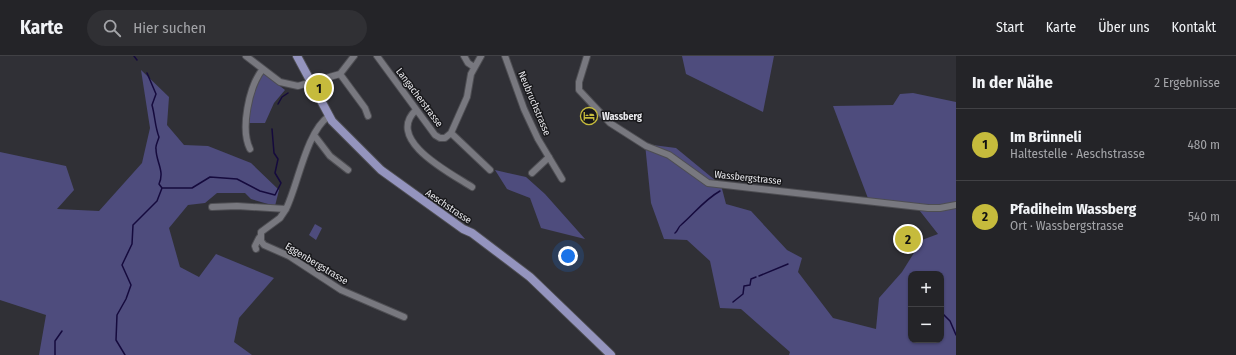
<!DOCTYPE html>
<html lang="de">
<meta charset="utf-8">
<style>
body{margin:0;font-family:"Fira Sans Condensed",sans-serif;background:#303034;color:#f1f3f6}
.controls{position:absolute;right:12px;bottom:12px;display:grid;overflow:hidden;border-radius:8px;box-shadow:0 1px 3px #0004}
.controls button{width:36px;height:36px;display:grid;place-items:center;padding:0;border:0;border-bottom:1px solid #414145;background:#242428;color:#f1f3f6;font:20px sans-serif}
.you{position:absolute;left:568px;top:200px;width:14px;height:14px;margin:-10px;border:3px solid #fff;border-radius:50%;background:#1a73e8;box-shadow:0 0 0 6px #1a73e833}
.badge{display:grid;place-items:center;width:26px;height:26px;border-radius:50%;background:#c6bb3c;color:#111;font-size:13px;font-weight:700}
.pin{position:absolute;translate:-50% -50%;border:2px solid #fff;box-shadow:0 1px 4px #0006}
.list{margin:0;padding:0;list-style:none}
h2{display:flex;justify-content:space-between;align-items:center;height:52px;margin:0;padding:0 16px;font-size:17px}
h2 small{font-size:13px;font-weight:400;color:#a3a4a8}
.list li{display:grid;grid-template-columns:26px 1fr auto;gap:12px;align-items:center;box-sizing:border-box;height:72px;padding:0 16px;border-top:1px solid #414145}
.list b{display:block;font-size:15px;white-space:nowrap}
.list p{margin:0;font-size:13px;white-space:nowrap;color:#a3a4a8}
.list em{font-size:13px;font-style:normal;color:#a3a4a8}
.icon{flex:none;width:22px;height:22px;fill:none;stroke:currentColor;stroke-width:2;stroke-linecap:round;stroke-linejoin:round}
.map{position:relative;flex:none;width:956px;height:299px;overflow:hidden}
header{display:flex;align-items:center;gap:24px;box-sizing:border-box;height:56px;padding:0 20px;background:#242428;border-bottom:1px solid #414145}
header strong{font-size:19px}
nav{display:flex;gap:22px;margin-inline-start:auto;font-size:14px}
.search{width:280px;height:36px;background:#303034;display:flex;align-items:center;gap:10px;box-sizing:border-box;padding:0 14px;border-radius:22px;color:#a3a4a8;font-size:15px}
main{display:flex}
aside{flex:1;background:#242428}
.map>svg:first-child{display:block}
.green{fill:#4e4c7d;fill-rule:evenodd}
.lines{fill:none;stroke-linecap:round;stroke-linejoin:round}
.stream{stroke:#150a3d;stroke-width:1.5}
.minor-casing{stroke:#4e4e53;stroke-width:8}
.major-casing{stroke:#4e4e53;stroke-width:10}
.minor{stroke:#78787f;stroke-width:6}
.major{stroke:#9494be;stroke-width:8}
.labels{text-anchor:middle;stroke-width:3;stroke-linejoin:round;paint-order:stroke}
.street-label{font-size:10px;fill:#e8e8ec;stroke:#18181b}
.poi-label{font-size:10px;font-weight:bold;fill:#e8e8ec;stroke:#18181b;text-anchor:start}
</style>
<header>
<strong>Karte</strong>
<div class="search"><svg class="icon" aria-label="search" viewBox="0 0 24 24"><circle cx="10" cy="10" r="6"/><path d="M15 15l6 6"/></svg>Hier suchen</div>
<nav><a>Start</a><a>Karte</a><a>Über uns</a><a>Kontakt</a></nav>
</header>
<main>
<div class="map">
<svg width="956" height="299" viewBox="0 0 956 299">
<rect width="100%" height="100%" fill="#303036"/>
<path class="green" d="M682 0H774L763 56 686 18Z
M141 14 169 41 167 69 184 89 208 90 251 107 279 134 275 150 251 143 245 137H217L205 147 188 149 169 172 180 211 199 221 216 198 274 222 239 262 234 286 252 299H39L46 259 0 244V96L66 110 74 134 57 153 99 155 142 107 150 72Z
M262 16 285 34 274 47 265 67H248L256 22Z
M913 37 956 46V299H789L790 296 741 253 720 252 710 205 687 184 664 183 651 147 645 88 676 92 721 129 726 148 751 155 787 194 802 202 798 216 833 262 876 273 879 242 902 216 922 184 938 178 916 150 869 145 833 50 893 49 900 38ZM911 218H941V284H911Z
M495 114 526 121 545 138 585 183 541 172 530 142 507 133Z
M315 168 322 172 316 184 309 179Z"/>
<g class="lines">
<path class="stream" d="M134 0 137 4
M278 48 282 41 288 37
M162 132H192L210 121 237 123 260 135 275 139 281 127 275 117 278 103 274 97 272 73
M675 177C678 175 678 171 681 169 694 158 704 144 720 135
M759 220 788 208
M733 246 743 238 744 230 750 229 751 223 756 221
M941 256 950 265 956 279
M55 299V285L62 275
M125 299 116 284 117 259 126 243 131 229 122 209 132 188 133 169 157 145 162 132 159 128C165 115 156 106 156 93 155 90 158 85 159 81 155 71 155 60 152 49L156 38 147 17"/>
<g class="minor-casing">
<path id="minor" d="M246 0 280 26 298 30 340 18 354 0
M377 0 435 79 440 82H445L451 77 467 41 471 18 481 0
M464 0 468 7 474 11
M505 0 524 53 538 83 562 123
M587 0 579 26V34L610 67 646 90 669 99 708 127 928 152H940L956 149
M340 18 365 52 368 60
M416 54C384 84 452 118 472 131
M329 60C306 76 298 129 286 153L280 162 261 176V185L264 189 289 200 341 234 404 261
M451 77 490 114
M314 79 330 100 348 114
M250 93C240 73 249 31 262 14
M532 117 549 101
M212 151 237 150 286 153
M256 193 255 190 259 182"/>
</g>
<g class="major-casing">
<path id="major" d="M297 0 332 65 381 114 463 173 472 177 530 221 611 299"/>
</g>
<use href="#minor" class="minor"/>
<use href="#major" class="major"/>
</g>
<defs>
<g id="hotel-ring" transform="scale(0.9)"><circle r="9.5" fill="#18181b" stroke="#c6bb3c" stroke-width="1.5"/><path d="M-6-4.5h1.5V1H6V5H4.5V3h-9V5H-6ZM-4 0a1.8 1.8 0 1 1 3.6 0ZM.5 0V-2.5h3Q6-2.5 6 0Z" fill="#c6bb3c"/></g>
</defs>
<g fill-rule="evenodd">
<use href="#hotel-ring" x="589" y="60"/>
</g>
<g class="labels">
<g class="street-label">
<text transform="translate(420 41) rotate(53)" y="4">Langacherstrasse</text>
<text transform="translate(535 47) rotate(67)" y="4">Neubruchstrasse</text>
<text transform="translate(748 121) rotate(6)" y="4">Wassbergstrasse</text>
<text transform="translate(449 150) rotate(34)" y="4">Aeschstrasse</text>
<text transform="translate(317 207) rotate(31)" y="4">Eggenbergstrasse</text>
</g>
<g class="poi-label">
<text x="602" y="64">Wassberg</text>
</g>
</g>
</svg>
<div class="controls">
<button>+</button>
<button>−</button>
</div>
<div class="you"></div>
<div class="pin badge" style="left:319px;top:32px">1</div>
<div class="pin badge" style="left:908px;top:183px">2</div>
</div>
<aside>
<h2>In der Nähe<small>2 Ergebnisse</small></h2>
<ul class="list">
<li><span class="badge">1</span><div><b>Im Brünneli</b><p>Haltestelle · Aeschstrasse</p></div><em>480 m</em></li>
<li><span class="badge">2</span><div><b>Pfadiheim Wassberg</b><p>Ort · Wassbergstrasse</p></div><em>540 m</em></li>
</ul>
</aside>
</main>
